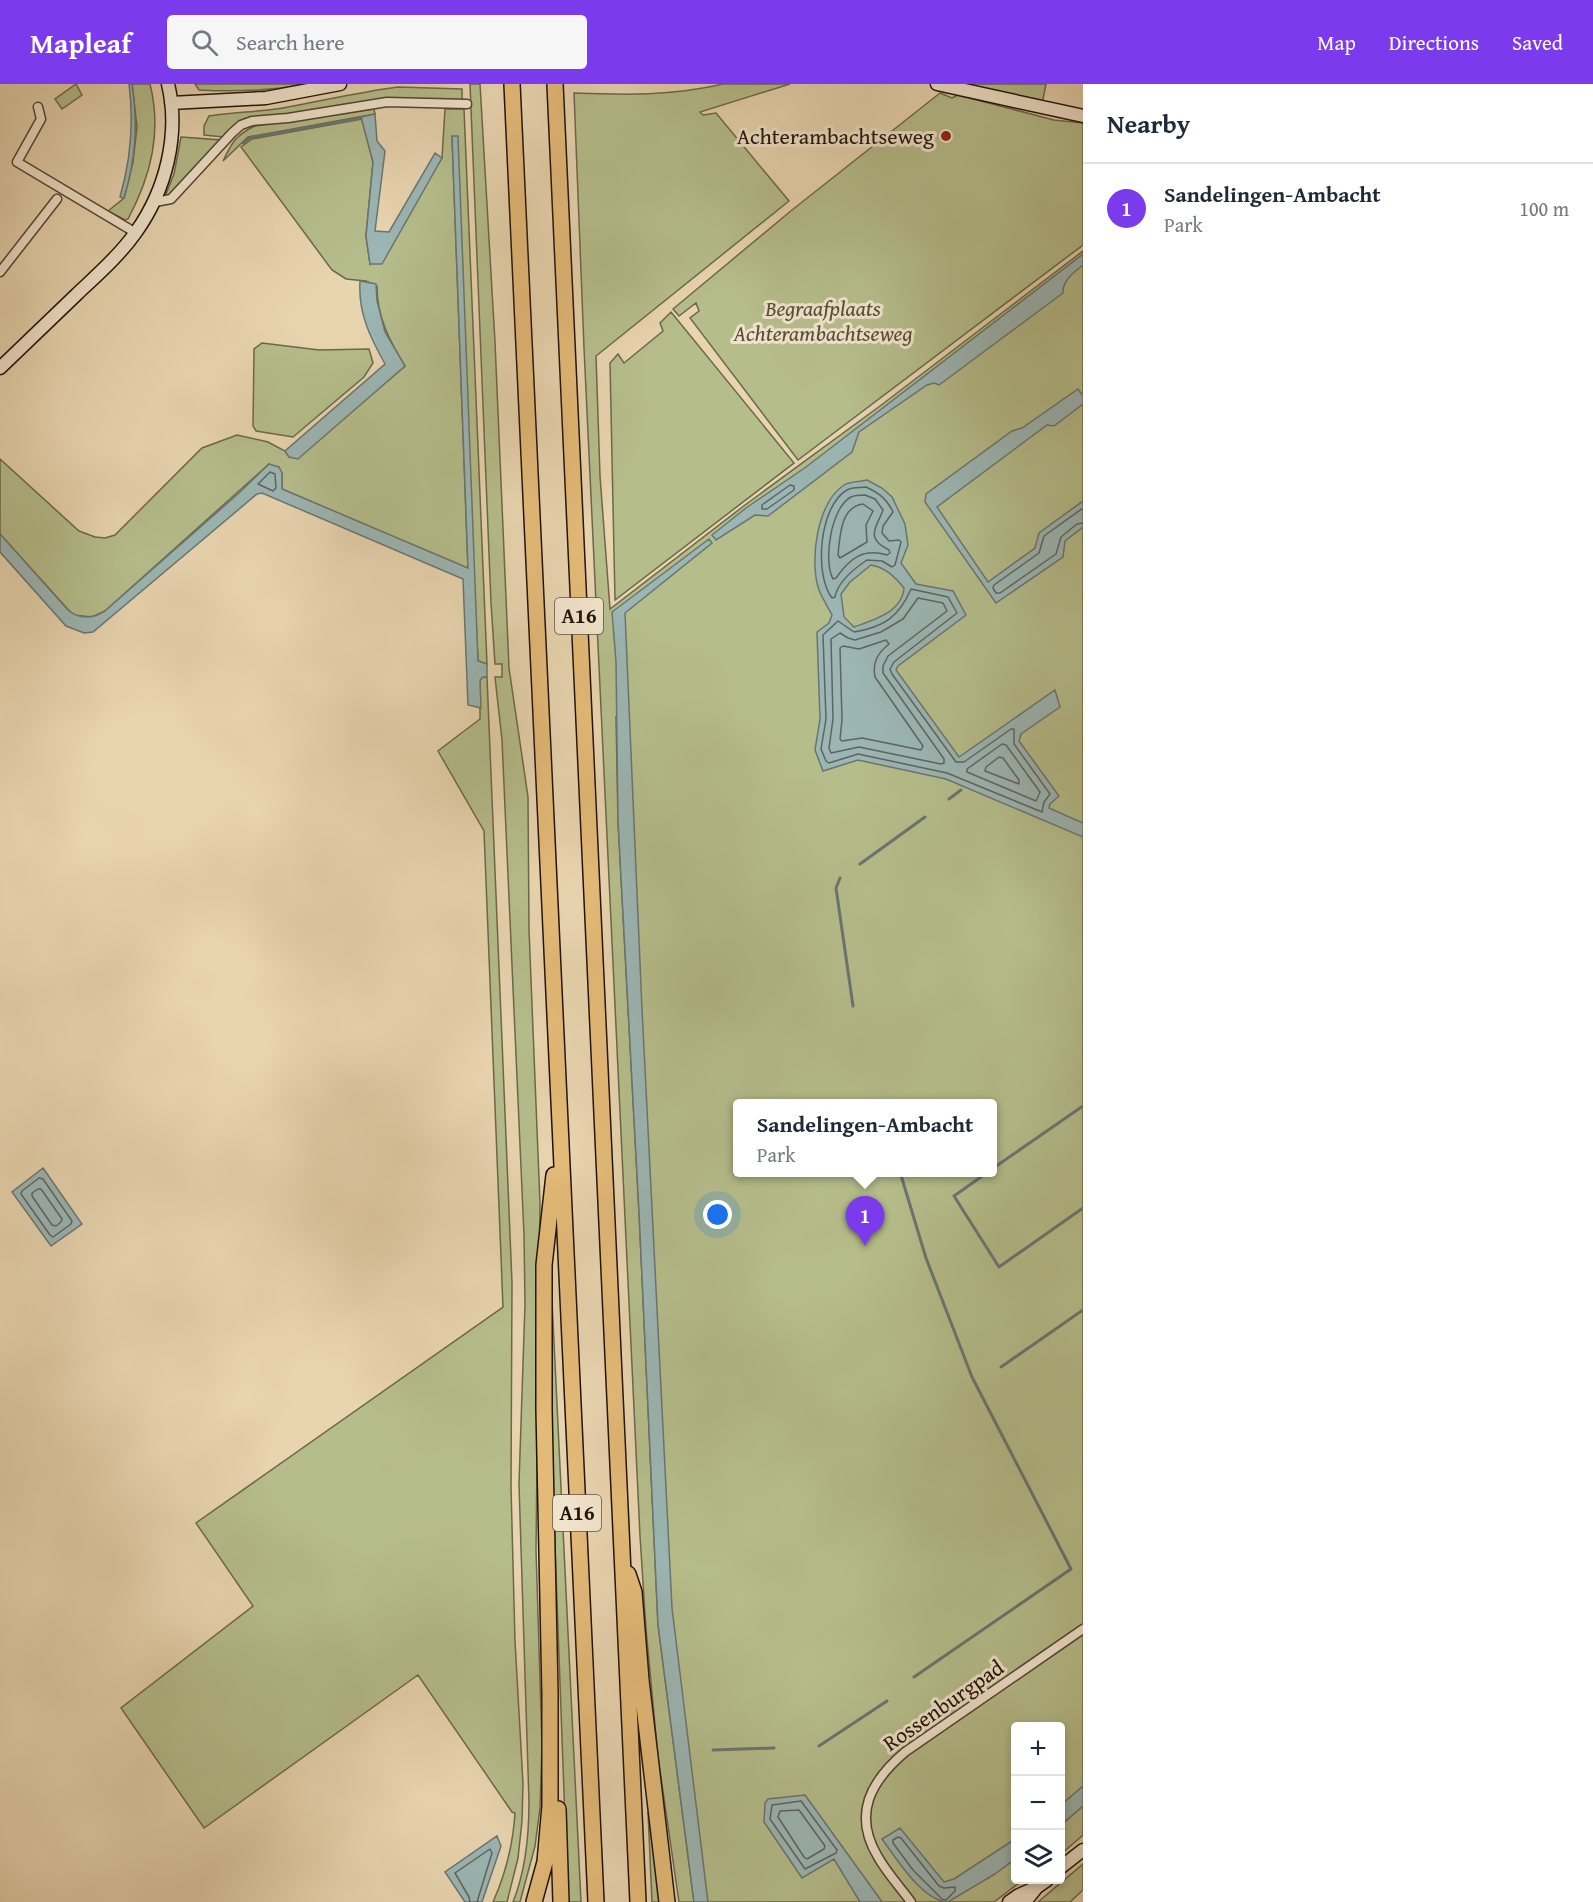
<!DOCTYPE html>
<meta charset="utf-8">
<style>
body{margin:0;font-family:"Gentium Book Plus",serif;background:#f6f6f7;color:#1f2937}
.controls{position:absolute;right:18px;bottom:18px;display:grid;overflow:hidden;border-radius:6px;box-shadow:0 3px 9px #0003}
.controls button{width:54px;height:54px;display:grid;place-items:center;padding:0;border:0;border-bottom:2px solid #e0e1e3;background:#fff;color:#1f2937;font:30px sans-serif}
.you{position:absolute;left:718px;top:1131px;width:21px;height:21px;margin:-15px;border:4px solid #fff;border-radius:50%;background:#1a73e8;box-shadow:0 0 0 9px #1a73e833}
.badge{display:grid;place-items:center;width:39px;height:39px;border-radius:50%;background:#7c3aed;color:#fff;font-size:20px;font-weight:700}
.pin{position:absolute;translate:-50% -50px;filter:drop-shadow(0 2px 3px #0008)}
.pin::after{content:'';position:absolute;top:32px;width:21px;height:18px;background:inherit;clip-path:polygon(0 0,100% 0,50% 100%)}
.popup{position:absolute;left:733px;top:1015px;width:264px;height:78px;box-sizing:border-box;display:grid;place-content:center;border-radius:6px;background:#fff;filter:drop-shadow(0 2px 4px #0005);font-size:20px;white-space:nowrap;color:#747a83}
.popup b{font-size:22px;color:#1f2937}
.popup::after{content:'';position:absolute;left:50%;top:100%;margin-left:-12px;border:12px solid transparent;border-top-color:#fff}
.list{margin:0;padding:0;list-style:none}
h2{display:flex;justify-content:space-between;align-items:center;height:78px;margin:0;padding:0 24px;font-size:26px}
h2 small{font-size:20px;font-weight:400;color:#747a83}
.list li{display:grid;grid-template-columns:39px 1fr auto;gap:18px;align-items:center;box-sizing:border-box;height:90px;padding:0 24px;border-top:2px solid #e0e1e3}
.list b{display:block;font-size:22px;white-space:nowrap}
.list p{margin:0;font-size:20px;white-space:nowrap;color:#747a83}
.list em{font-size:20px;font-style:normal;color:#747a83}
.icon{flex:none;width:33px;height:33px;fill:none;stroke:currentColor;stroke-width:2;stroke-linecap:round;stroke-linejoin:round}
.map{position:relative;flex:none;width:1083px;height:1818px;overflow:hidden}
header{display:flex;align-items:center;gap:36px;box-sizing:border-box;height:84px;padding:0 30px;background:#7c3aed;color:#fff}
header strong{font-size:28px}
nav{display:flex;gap:33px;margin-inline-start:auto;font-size:21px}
.search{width:420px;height:54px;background:#f6f6f7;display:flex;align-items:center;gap:15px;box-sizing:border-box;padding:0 21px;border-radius:6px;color:#747a83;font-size:22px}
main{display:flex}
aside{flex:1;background:#fff}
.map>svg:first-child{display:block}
.green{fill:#b5bd8b;stroke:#6b684b;stroke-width:1.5;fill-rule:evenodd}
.water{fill:#9bb6b4;stroke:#6a7570;stroke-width:1.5;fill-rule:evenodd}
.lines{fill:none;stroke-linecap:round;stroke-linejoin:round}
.shore{stroke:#5e6460;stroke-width:1.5}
.stream{stroke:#6a7570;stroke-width:3}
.street-casing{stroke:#534334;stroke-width:11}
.secondary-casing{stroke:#21130b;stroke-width:15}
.highway-casing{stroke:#21130b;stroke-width:18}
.street{stroke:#f0e3cb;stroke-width:8}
.secondary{stroke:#f0e3cb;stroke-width:12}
.highway{stroke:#e4ba78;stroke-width:15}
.poi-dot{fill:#8f2418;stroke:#f0e3cb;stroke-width:2}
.labels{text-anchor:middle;stroke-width:6;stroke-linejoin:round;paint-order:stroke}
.shield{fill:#f0e3cb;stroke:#5f5145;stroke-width:1.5}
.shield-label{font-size:21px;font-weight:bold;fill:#21130b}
.poi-label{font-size:22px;fill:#21130b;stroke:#f0e3cb;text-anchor:end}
.park-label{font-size:22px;font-style:italic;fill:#554e38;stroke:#f0e3cb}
.street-label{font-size:22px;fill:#21130b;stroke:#f0e3cb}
</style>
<header>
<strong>Mapleaf</strong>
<div class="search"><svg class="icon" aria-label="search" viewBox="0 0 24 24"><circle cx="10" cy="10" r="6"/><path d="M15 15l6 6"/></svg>Search here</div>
<nav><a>Map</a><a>Directions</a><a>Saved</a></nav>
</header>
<main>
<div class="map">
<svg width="1083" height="1818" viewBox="0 0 1083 1818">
<rect width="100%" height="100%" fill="#e8d4af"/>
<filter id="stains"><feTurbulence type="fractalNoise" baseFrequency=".00333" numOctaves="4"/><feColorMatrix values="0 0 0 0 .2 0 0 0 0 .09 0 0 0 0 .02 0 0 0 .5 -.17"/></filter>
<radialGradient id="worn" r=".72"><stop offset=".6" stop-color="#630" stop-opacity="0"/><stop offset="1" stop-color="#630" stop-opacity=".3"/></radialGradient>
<path class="green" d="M76 0 82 11 62 25 55 15Z
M132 0H150C162 48 151 92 128 135L125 136 108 127 124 114 133 78 137 43Z
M195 0H305C270 7 235 8 199 6Z
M470 0H480L495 258 509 584 528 713 529 846 540 1120 536 1466 542 1661 540 1724 535 1762 520 1818H513C526 1786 529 1752 529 1718L519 1400 525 1220 524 1151 502 656 495 593H502V580H495L491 519Z
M723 0H790L700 28 703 31 716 29 789 117 596 272 600 392 610 525 745 421 880 322 1083 167V1710L1061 1730 1060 1642H1016L1015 1769 987 1795 1015 1775 1016 1796H1023L994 1818H699L670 1533 616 632 618 737 639 1128 658 1541 694 1818H679L658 1673 646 1545 640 1452 584 264 574 9C626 11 672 12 723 0ZM738 1020H992V1088H738Z
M952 0H1046L1042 20Z
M398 3 462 5V18L391 16 242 38 224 53 204 51V42L209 32C234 28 259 28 283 24 322 17 359 8 398 3Z
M940 9 952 14 958 11 1054 36 1083 39V161L798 376 690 234 699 227 696 219 679 232 673 225 792 126Z
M374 25 375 30 248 53 223 77C232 58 236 51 255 42Z
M445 25H464L487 580 478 577 452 52 468 485 282 405V389L269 380 105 527 92 533 73 531 0 450V375L79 447 95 453 105 454 115 451 202 364 237 351 268 358 285 367 289 373 360 320 405 282C389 256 377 233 377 202L366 197 346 195 332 186 241 63 252 55 362 35 373 78 366 152 370 180 442 74Z
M181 53 221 56 167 113 166 110 174 90Z
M671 228 794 379 615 516 610 279 618 270 624 279 663 247 660 239Z
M262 259 319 266 369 265 373 279 364 293 293 353 256 347 253 342 254 265Z
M483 593H487L512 1199 511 1403 515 1557 523 1700 522 1737 518 1774 507 1818H493C506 1789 513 1761 515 1729L512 1728 418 1591 204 1744 121 1624 253 1522 196 1439 503 1223 484 747 438 667 480 635V596Z
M551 1217H552L581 1818H568L549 1298Z
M1083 1722V1751L1061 1770V1741Z
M648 1728 660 1818H652Z
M1083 1780V1806L1070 1818H1038Z"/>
<path class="water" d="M129 0H132C138 41 136 74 124 114L120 113C131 75 134 39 129 0Z
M375 30 377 57 385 67 375 147 389 148 435 69 442 74 382 180H370L366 152 373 78 361 33Z
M452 52H458L478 577 487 580V593H483L480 596 481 624 468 621 463 495 262 409 257 410 93 548 84 549 66 542 0 468V450L68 526C80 536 92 535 105 527L239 409 269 380 279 383 282 389V405L468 484Z
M1083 170V181C1074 188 1062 197 1063 209L939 301 934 299 927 301 859 348 852 368 768 432 755 431 716 456 712 451 746 424 806 383Z
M360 197 376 200 377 217 385 248 405 282 298 375 289 373 285 367 385 280C370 253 358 229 360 197Z
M1078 305 1083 312V320L1054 342 1047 341 937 423 988 498 1035 464 1039 449 1083 417V443L1065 457 1063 473 996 519 925 418 926 410 1012 347 1022 344Z
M867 396 882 404 892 413 905 440 908 461 901 479 916 500 953 507 966 531 898 582 896 586 959 673 1055 606 1060 623 1021 650 1019 657 1059 712 1050 720 1049 724 1083 739V753L946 695 858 676 823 687 815 666 820 635 817 548 829 539 832 531C828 523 822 514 819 506 809 477 817 419 844 401 850 397 860 398 867 396ZM871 481C886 484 894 492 904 504 902 528 874 536 854 543L844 533 841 510 850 498Z
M709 455 712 459 625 529 642 925 672 1524 708 1818H694L658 1541 639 1128 618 737 616 578 612 528Z
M43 1084 82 1140 51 1162 12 1108Z
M1083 1702V1722L1061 1741V1721Z
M805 1711 880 1815 882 1818H860L834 1775 802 1794 764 1738 765 1719 768 1715Z
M900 1744 944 1798 954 1795 1015 1755V1775L995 1790 948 1818C922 1817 897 1775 882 1755Z
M497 1752 501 1762 482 1818H465L445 1788Z"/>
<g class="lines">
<path class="shore" d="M270 388 275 390 276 404 273 407 258 400Z
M790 401 794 402V406L767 425H762V421Z
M866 403C879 409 887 415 893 428L883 442 882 449 889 457 899 456 901 458 895 481 892 483 882 477 867 476C855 484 838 497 835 513L832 514C814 491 819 422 847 406 852 403 861 404 866 403Z
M865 411 875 415 883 426C877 443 864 454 889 466L890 469 887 471C863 464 850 474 836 494L833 495C823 477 831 423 851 413 855 411 861 411 865 411Z
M863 420 873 427 866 441 867 458 840 474 838 471C840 453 840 423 863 420Z
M1083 424 1044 452 1039 469 994 501 993 504 996 509H1000L1056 470 1061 453 1077 440 1083 439
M911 505 948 513 957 529 894 578 890 585 892 590 956 678H964L1011 645H1014V660L1050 710 1044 718 1042 728 947 689 858 670 829 679 826 677 821 665 826 635 823 551 838 537 854 548C884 543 899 533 911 505Z
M918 514 943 519 947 527 888 572 883 582V589L944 675V679L941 680 859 663 831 669 829 664 833 635 831 555 840 549 848 554 855 556 881 548 903 535Z
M886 556 889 560C878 569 872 578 875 593L923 662 921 666 862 654 842 657 840 655 842 636 840 564 843 562 859 565Z
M1002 660 1006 661 1040 708 1036 717 967 688V685Z
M999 673 1003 674 1019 696V700L985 687 986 683Z
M39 1094 43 1095 72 1137 71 1140 53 1153 50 1151 21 1110 22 1107Z
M38 1105H41L62 1135 61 1138 56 1142 52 1141 32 1112V1109Z
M801 1717 837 1766 836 1769 805 1785 770 1735 772 1721Z
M799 1726 825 1762 824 1765 807 1775 804 1773 778 1733 780 1727Z
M898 1753 901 1754 939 1802 944 1804 955 1803V1807L946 1816 942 1815 913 1786 893 1759V1756Z
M470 1818 469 1813 455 1789 490 1765 492 1769 477 1818"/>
<path class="stream" d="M243 59 249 54 361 34
M949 715 961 706
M860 780 925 733
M840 794 836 804 853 922
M878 1018 879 1020
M992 1085 1083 1022
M900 1088 926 1174 972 1293 1071 1485 914 1593
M988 1088 954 1112 999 1183 1083 1124
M1001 1283 1083 1226
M819 1662 887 1617
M713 1666 774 1664"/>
<g class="street-casing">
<path id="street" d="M38 23 41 35 17 78 136 149
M155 118 171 115 232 49 241 41 252 37 288 34 387 18 467 20
M0 188 57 115
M911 1818C900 1803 887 1789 878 1773 852 1730 871 1697 905 1668L1083 1545"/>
</g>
<g class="secondary-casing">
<path id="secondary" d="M937 0 1083 32
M171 19 266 14 340 0
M0 284C25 260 51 235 76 211 97 191 120 171 136 148 166 106 180 50 168 0
M1060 1784 1083 1766
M1009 1818 1019 1811 1037 1803
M1025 1818 1037 1803 1047 1796"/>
</g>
<g class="highway-casing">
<path id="highway" d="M512 0 596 1818
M555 0 638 1818
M628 1490 634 1508 641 1596 667 1818
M558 1725 561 1818
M534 1818 545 1778 550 1722V1610L544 1325V1181L554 1091"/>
</g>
<use href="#street" class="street"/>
<use href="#secondary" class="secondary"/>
<use href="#highway" class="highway"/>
</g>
<circle class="poi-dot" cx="946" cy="52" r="6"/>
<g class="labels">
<g class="shield">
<rect x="555" y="514" width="48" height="36" rx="4.5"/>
<rect x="553" y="1411" width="48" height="36" rx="4.5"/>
</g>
<g class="shield-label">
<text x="579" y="539">A16</text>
<text x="577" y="1436">A16</text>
</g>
<g class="poi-label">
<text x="934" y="60">Achterambachtseweg</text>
</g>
<g class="park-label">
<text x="823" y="232">Begraafplaats<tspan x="823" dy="25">Achterambachtseweg</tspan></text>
</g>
<g class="street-label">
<text transform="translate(943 1621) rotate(-35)" y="8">Rossenburgpad</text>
</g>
</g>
<rect width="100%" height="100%" filter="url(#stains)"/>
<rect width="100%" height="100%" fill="url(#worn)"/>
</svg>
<div class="controls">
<button>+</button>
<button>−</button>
<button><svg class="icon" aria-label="layers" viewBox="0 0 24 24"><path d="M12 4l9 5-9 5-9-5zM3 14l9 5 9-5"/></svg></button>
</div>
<div class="you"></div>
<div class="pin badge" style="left:865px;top:1162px">1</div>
<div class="popup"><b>Sandelingen-Ambacht</b>Park</div>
</div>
<aside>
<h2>Nearby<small></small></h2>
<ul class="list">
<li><span class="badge">1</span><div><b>Sandelingen-Ambacht</b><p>Park</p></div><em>100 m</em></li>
</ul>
</aside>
</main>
